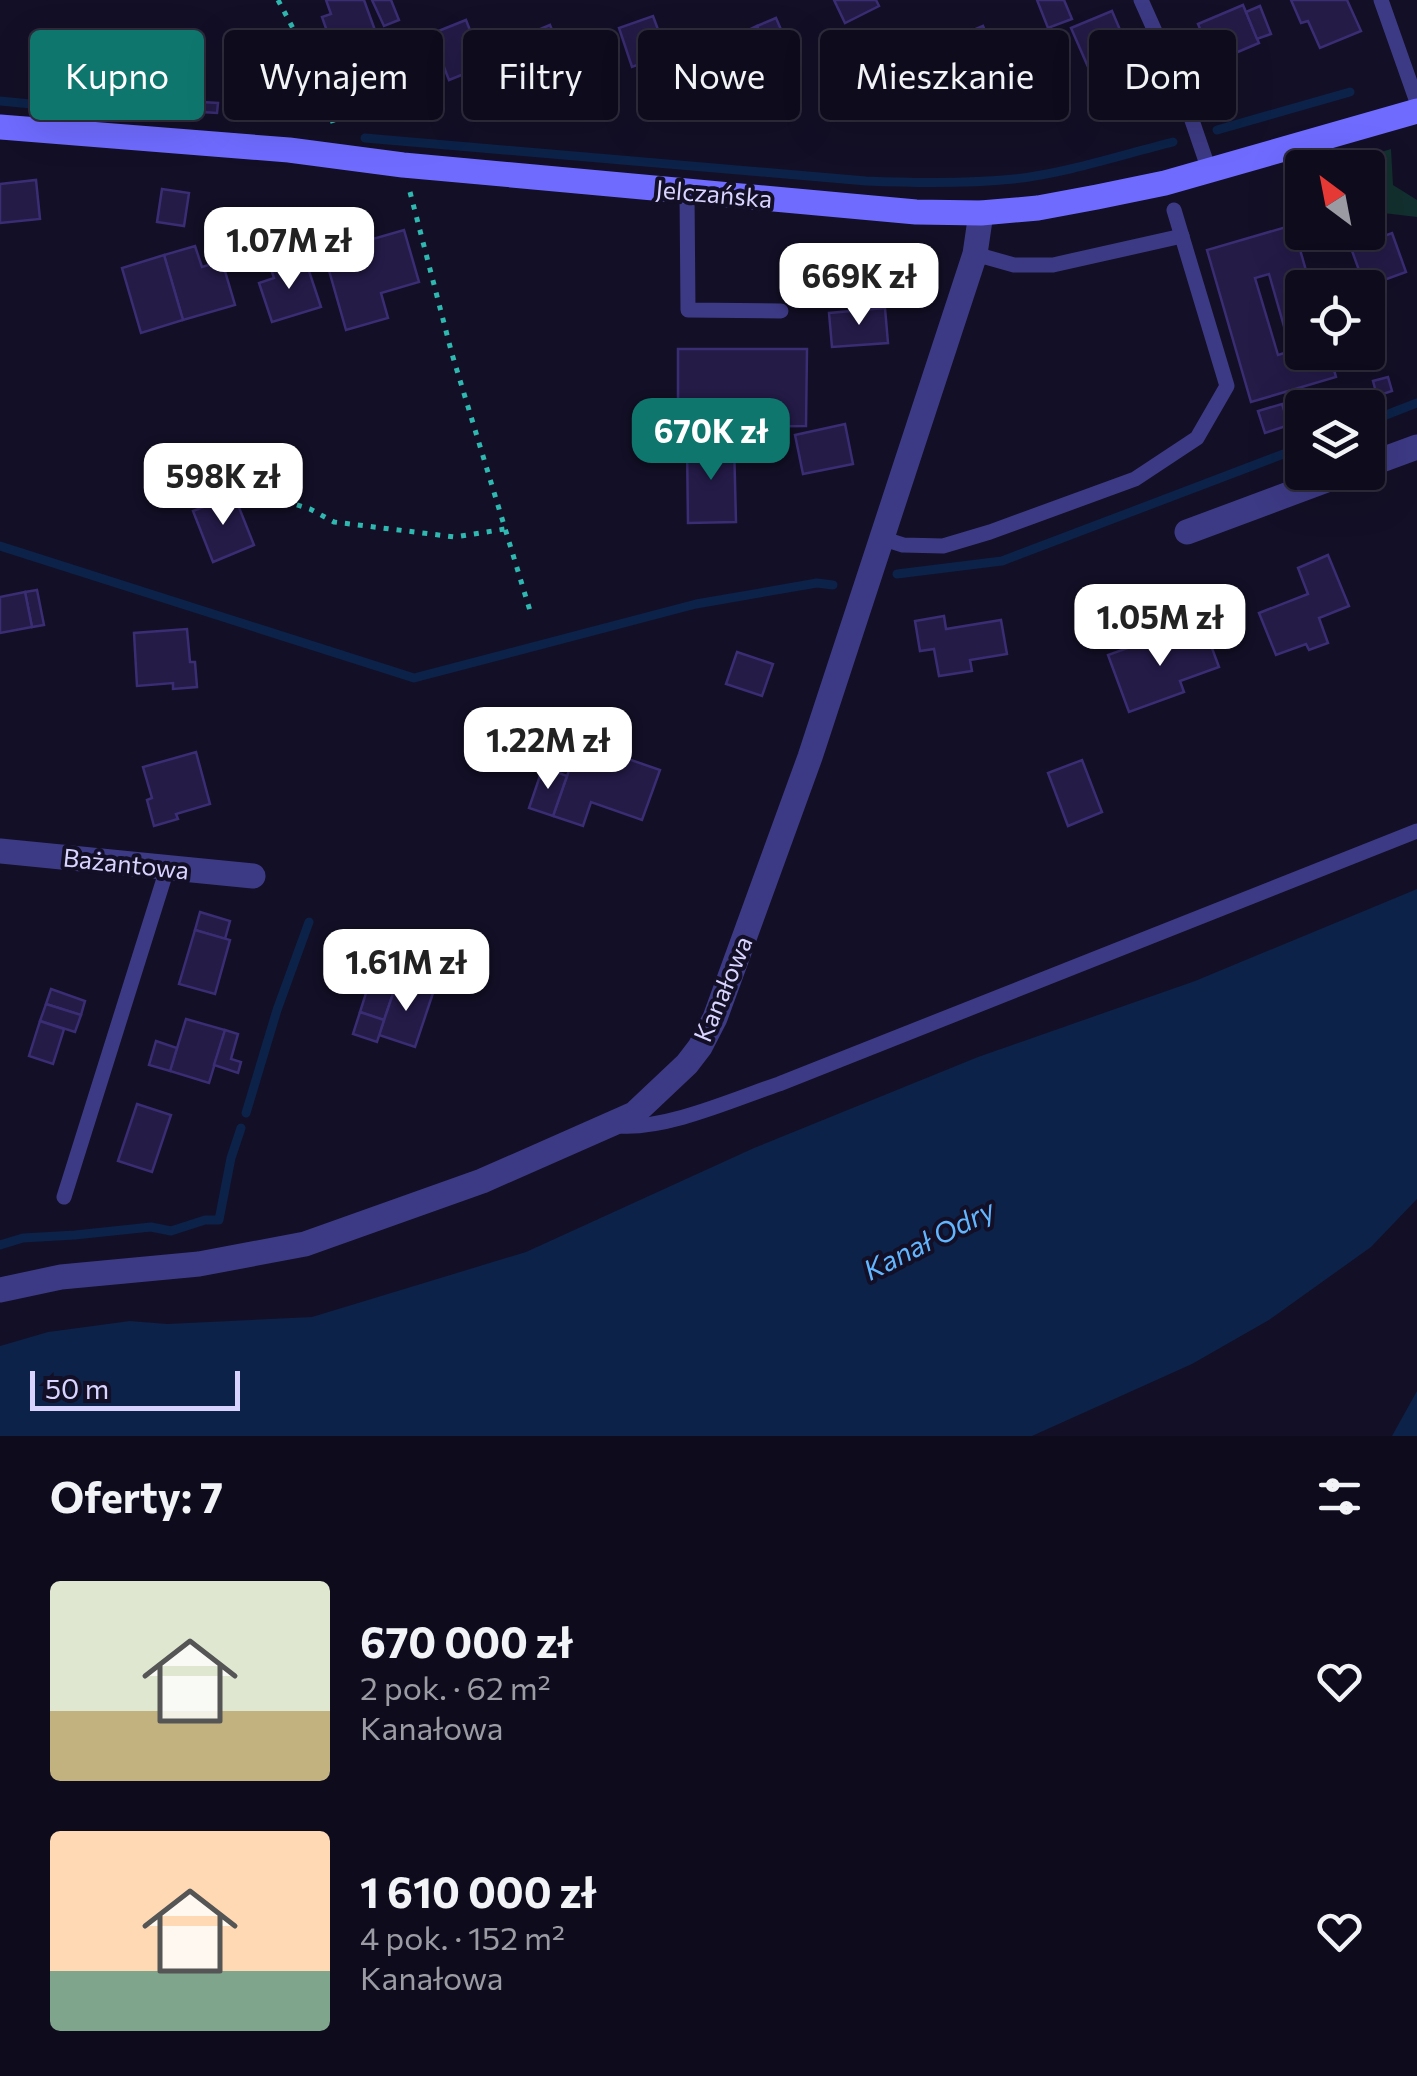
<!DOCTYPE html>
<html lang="pl">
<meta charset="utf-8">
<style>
body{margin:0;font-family:Commissioner,sans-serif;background:#171425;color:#f1f3f6;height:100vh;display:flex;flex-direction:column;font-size:38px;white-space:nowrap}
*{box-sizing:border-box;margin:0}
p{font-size:32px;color:#9b9ba3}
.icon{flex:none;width:55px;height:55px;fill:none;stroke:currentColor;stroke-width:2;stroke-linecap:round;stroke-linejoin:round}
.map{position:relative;height:1436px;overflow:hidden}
.details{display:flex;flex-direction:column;background:#0e0b1c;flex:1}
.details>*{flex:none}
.guide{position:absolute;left:30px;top:30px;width:1358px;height:90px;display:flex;gap:20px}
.needle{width:65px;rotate:328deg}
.buttons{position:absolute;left:1285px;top:150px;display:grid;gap:20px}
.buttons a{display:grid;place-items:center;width:100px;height:100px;border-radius:10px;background:#0e0b1c;box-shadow:0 10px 40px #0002,0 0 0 2px #2e2b3b;font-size:50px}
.scale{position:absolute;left:30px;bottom:25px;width:210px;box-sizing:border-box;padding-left:10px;border:5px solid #d9d4ff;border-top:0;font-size:28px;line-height:35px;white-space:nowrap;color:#d9d4ff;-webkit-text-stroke:8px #130f26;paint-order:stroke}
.price{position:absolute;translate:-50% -85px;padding:0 22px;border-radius:20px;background:#fff;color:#222;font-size:32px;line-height:65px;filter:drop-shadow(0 2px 5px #0008)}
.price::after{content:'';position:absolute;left:50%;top:60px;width:30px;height:22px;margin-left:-15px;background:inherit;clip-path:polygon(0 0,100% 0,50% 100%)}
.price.current{background:#0f766e;color:#fff}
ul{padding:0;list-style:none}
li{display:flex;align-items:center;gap:30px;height:250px;padding:0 50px}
li span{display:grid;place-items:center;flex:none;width:280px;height:200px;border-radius:10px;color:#555}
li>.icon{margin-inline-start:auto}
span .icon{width:120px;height:120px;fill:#fffc;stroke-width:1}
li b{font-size:42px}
h2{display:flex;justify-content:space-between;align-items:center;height:120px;padding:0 50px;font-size:42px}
.tag{padding:0 35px;border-radius:10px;background:#0e0b1c;box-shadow:0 10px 40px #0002,0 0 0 2px #2e2b3b;font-size:35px;line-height:90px}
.tag.current{background:#0f766e;color:#fff}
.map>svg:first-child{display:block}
</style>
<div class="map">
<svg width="1417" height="1436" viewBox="0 0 1417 1436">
<rect width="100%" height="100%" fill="#130f26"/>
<path fill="#12302f" d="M1391,149L1393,185L1417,200V217L1383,213L1368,219V168L1331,167Z"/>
<g fill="#0c2248">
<path d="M1417,889V1199L1371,1247L1269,1320L1192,1364L1032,1436H0V1346L48,1332L130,1321L167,1324L312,1317L526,1252L754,1148L978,1057L1195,981Z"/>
<path d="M1417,1391V1436H1392Z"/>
</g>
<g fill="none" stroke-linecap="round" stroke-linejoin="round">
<g stroke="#0c2248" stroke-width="9">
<path d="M0,101L123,113"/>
<path d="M1217,130L1350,92"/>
<path d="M365,138L866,181C915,183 965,184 1014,179C1067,173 1121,155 1173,142"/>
<path d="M1368,422L1417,403"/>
<path d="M0,546L414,678L696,604L817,583L833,585"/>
<path d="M897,574L1002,561L1302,447"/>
<path d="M246,1113L277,1010L309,922"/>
<path d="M0,1245L23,1238L75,1235L151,1227L171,1231L205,1220H219L231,1158L241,1128"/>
</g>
</g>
<g fill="#241b47" stroke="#3b2d73" stroke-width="2.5" fill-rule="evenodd">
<path d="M326,0H364L376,33L343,45L337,31L328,34L322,17L331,14Z"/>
<path d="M372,0H391L399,20L384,26Z"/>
<path d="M834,0H876L879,6L845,23Z"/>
<path d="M1037,0H1064L1072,19L1048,28Z"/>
<path d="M1291,0H1347L1361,31L1320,48L1308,21L1301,23Z"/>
<path d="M1243,5L1259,43L1214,62L1198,24Z"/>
<path d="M1260,6L1271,34L1257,39L1246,12Z"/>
<path d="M1112,11L1132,58L1092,76L1071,28Z"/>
<path d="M653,16L667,54L632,67L619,28Z"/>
<path d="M776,18L795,62L776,71L757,26Z"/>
<path d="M466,20L484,66L449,80L431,34Z"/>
<path d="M550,25L568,69L532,84L514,40Z"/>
<path d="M757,26L776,71L752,80L733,37Z"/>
<path d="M983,26L988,38L969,45L964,34Z"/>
<path d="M997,34L1017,83L975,99L956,51Z"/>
<path d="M891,45L906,81L873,95L857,59Z"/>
<path d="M1011,47L1018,66L1011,69L1004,50Z"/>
<path d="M401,50L421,99L392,110L372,61Z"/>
<path d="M202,102L218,103L217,113L202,112Z"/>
<path d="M36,180L40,219L0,223V184Z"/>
<path d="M162,189L189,193L184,226L157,222Z"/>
<path d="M1293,225L1311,288H1302V352H1329L1336,377L1251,402L1207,250ZM1269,274L1291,351L1278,355L1255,278Z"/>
<path d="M404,230L419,282L381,293L388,318L346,330L324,253L346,246L344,240L364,234L366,241Z"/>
<path d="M1392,233L1406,272L1365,287L1351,248Z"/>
<path d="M195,246L202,267L222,261L235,305L183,320L164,255Z"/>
<path d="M164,255L183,320L141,333L122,268Z"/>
<path d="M292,259L296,271L308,268L321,307L272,322L259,283L274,278L270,266Z"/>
<path d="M885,308L888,343L832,347L829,313Z"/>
<path d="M678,349H807L806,426L723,427V403H678Z"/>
<path d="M1388,377L1392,391L1377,396L1373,381Z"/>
<path d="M1282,404L1289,425L1265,433L1258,411Z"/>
<path d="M845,424L853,464L803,474L795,435Z"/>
<path d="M734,442L736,522L688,523L687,443Z"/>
<path d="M234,495L254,545L213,562L193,511Z"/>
<path d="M1328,555L1349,606L1319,618L1328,643L1309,650L1306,644L1276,655L1259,613L1308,594L1298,568Z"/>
<path d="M37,590L44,625L32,627L25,592Z"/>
<path d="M25,592L32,627L0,633V597Z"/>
<path d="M944,616L946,629L1001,620L1007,654L970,660L972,671L939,676L934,649L920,651L915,621Z"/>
<path d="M187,629L190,662H195L197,687L173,689V683L137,686L134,633Z"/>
<path d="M1206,632L1219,667L1180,681L1184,692L1129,712L1108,655L1161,636L1165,647Z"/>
<path d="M737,652L773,664L762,696L726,684Z"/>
<path d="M579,742L660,770L642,820L591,802L583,826L553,816Z"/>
<path d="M196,752L210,804L176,814L178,819L154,826L147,800L152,798L143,767Z"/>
<path d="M1082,760L1102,812L1068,826L1048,773Z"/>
<path d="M543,767L567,776L553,816L529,808Z"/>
<path d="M200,912L230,921L225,939L195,930Z"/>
<path d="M195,930L230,940L215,994L179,984Z"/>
<path d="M372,974L397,982L384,1020L360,1012Z"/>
<path d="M397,982L433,993L415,1047L379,1035Z"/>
<path d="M51,989L85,1001L81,1015L46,1004Z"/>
<path d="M46,1004L81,1015L75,1032L40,1021Z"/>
<path d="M360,1012L384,1020L377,1042L353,1034Z"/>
<path d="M186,1019L225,1030L209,1083L170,1071Z"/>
<path d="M40,1021L64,1029L53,1064L29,1056Z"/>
<path d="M225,1030L238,1034L231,1059L241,1062L238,1073L214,1065Z"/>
<path d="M156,1041L177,1048L170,1071L149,1065Z"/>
<path d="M137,1104L171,1115L152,1172L118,1161Z"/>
</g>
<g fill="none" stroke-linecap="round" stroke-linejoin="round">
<g stroke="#2fb8b0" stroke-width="5" stroke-dasharray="5 8" stroke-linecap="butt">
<path d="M278,0C300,41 323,85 335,130"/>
<path d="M410,192L452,354L531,614"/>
<path d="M210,478L310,509L334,522L455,537L505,529"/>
</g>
<g stroke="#3d3a85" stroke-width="15">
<path d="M1141,0L1183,94L1209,170"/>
<path d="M1381,0L1417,102"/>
<path d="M687,192L688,310L781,311"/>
<path d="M975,254L1014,265H1053L1182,236"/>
<path d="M881,538L903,545L943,546L990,532L1135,479L1197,438L1227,386L1174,210"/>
<path d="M620,1126C668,1129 732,1100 779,1084L1417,831"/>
<path d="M64,1197L167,869"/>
</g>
<g stroke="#3d3a85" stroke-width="25">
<path d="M1368,465L1417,447"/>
<path d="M1187,532L1348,472"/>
<path d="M0,851L253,876"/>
<path d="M0,1290L61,1277L199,1264L305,1244L482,1181L634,1114L687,1064L700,1047L715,1018L810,757L975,254L981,213"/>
</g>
<path stroke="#6f6bff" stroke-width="25" d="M0,127L289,150L403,165L916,212L981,213L1038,208L1097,197L1165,183L1417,111"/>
</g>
<g text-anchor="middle" stroke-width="8" stroke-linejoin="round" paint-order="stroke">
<g font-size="25" fill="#d9d4ff" stroke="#130f26">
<text transform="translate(714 194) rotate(5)" y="9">Jelczańska</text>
<text transform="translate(126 864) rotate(6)" y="9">Bażantowa</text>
<text transform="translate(723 989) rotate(-67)" y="9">Kanałowa</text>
</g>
<g font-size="28" font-style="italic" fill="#62b6ff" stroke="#130f26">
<text transform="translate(929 1240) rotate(-27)" y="10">Kanał Odry</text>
</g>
</g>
</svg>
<div class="buttons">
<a><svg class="needle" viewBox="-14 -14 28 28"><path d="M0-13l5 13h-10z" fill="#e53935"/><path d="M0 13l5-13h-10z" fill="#9b9ba3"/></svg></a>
<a><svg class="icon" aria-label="locate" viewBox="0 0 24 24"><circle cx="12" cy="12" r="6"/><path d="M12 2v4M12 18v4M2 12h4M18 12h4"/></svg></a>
<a><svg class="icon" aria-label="layers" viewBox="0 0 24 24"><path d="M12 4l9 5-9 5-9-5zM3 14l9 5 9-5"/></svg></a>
</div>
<div class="scale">50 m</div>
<b class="price" style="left:289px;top:292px">1.07M zł</b>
<b class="price" style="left:859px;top:328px">669K zł</b>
<b class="price current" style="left:711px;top:483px">670K zł</b>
<b class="price" style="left:223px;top:528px">598K zł</b>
<b class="price" style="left:1160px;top:669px">1.05M zł</b>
<b class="price" style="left:548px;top:792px">1.22M zł</b>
<b class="price" style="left:406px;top:1014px">1.61M zł</b>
<div class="guide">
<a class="tag current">Kupno</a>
<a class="tag">Wynajem</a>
<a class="tag">Filtry</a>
<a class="tag">Nowe</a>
<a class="tag">Mieszkanie</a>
<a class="tag">Dom</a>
</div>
</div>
<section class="details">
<h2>Oferty: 7<svg class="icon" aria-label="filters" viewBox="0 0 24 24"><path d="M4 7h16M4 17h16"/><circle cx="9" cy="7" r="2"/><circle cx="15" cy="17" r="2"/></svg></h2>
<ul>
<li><span style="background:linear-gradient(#dfe7d0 65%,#c2b280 0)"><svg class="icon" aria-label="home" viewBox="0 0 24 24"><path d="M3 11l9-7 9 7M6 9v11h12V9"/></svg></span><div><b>670 000 zł</b><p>2 pok. · 62 m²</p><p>Kanałowa</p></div><svg class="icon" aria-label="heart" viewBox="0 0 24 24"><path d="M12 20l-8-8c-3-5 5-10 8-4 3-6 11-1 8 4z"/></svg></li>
<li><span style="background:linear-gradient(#ffd9b3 70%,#7fa58c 0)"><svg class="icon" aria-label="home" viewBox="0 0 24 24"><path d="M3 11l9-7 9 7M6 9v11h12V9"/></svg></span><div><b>1 610 000 zł</b><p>4 pok. · 152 m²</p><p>Kanałowa</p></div><svg class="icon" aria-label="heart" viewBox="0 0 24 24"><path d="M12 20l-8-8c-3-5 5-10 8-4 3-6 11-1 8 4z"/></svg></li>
</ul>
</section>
